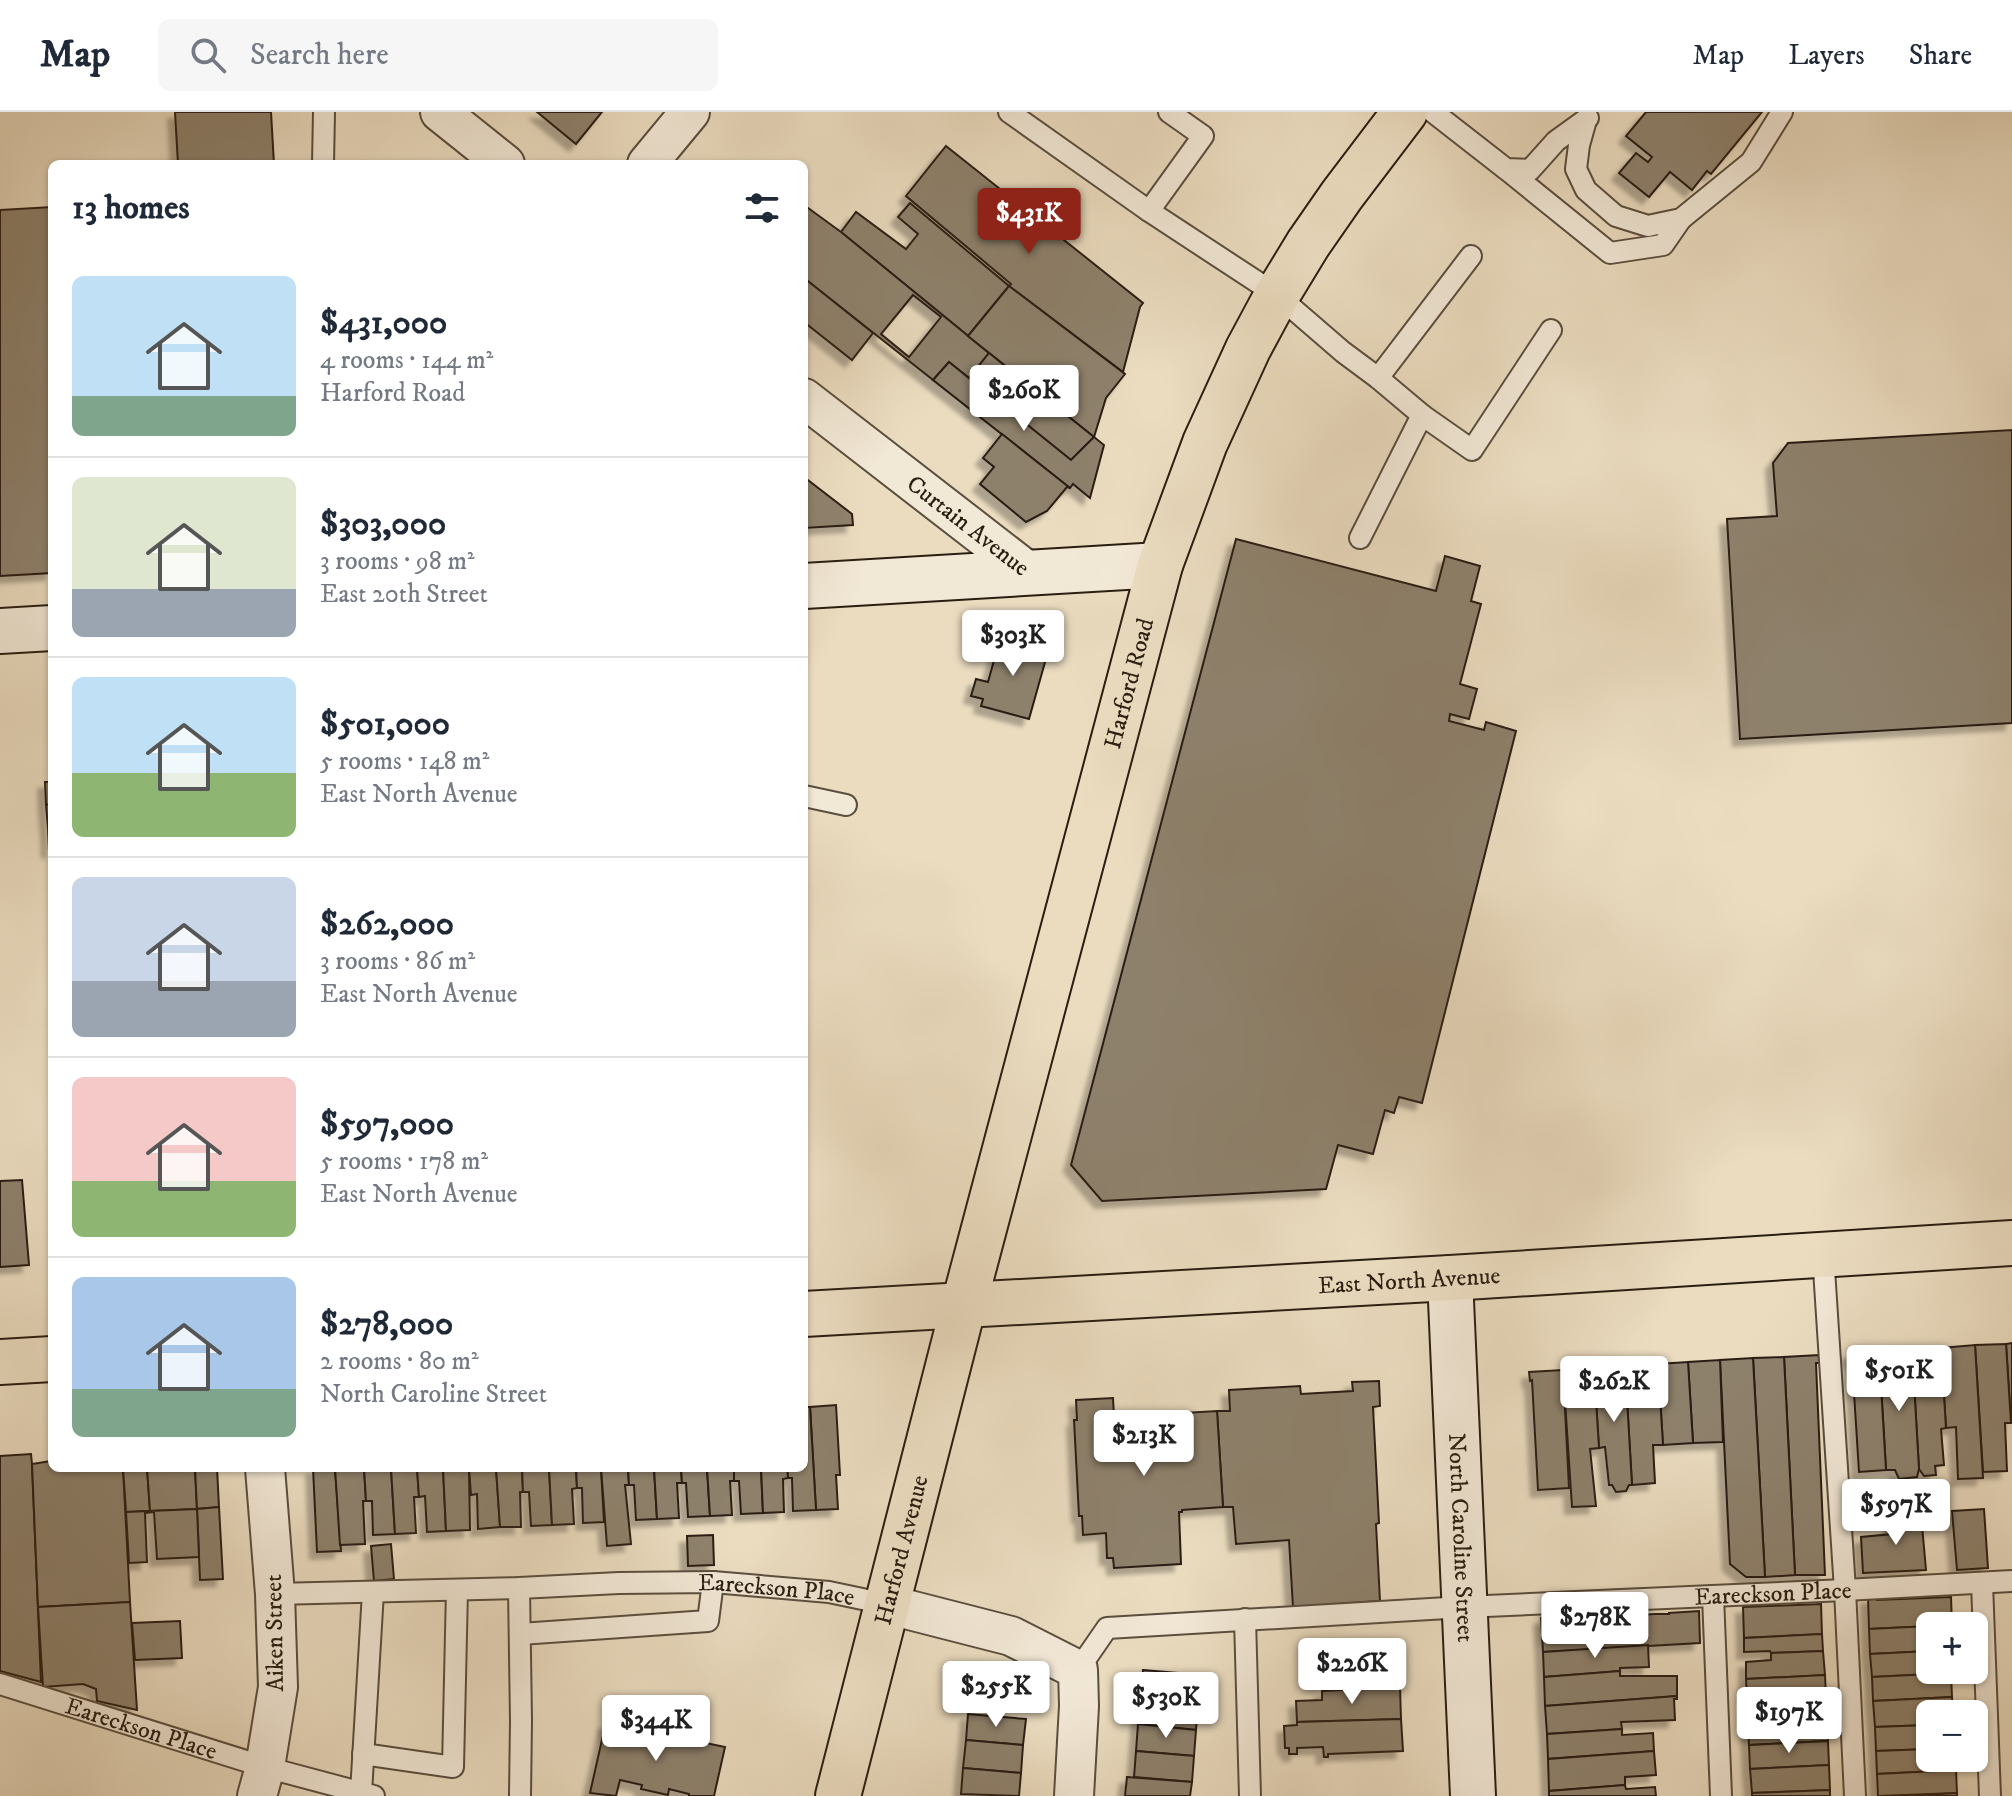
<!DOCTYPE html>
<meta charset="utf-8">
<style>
body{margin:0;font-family:"IM FELL DW Pica",serif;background:#f6f6f7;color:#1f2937;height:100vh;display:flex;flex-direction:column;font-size:30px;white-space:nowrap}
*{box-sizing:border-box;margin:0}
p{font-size:26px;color:#747a83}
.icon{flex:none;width:44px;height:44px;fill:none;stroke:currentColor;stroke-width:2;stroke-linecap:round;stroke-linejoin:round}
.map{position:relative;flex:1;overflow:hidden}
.details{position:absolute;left:48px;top:48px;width:760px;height:1312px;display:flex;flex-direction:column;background:#fff;border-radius:12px;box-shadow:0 2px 6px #0004}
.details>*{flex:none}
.fabs{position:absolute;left:1916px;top:1500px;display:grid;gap:16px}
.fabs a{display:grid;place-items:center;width:72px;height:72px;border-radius:12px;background:#fff;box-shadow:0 2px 6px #0004;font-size:40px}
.price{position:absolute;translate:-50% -68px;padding:0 18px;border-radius:8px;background:#fff;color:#222;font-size:26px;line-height:52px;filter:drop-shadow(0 2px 4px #0008)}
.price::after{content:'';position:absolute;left:50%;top:48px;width:24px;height:18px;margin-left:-12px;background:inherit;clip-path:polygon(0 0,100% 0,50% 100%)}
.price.current{background:#8f2418;color:#fff}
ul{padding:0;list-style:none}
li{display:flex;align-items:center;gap:24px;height:200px;padding:0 24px}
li+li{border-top:2px solid #e0e1e3}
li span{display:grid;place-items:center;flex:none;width:224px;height:160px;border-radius:12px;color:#555}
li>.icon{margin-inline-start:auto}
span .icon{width:96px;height:96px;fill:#fffc;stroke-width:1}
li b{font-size:34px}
h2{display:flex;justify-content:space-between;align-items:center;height:96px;padding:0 24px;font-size:34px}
header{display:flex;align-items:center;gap:48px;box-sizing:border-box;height:112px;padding:0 40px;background:#fff;border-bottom:2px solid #e0e1e3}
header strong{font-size:38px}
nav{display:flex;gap:44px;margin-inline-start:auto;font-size:28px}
.search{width:560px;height:72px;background:#f6f6f7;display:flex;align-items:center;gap:20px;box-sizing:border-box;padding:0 28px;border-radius:12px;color:#747a83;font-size:30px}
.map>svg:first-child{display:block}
</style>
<header>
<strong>Map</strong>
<div class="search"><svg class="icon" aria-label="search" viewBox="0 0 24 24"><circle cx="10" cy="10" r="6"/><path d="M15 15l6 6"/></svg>Search here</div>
<nav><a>Map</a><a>Layers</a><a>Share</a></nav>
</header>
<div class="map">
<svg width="2012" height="1684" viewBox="0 0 2012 1684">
<defs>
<filter id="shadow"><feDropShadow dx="-7" dy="7" stdDeviation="2" flood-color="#0004"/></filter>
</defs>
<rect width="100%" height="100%" fill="#ebdcc0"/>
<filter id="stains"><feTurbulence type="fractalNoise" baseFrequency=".0025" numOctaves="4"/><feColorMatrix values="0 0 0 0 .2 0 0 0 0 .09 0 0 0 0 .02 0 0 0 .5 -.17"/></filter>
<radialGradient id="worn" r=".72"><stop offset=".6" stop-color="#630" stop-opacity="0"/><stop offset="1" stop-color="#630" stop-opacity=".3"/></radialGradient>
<g fill="#8e816c" stroke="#2a1e12" stroke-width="2" fill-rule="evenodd" filter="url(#shadow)">
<path d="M175,0H271L274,52H178Z"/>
<path d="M537,0H602L576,32Z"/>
<path d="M1646,0H1762L1711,62L1707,59L1692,78L1670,60L1649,85L1619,61L1636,41L1648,50L1652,45L1626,24Z"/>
<path d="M946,34L1143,191L1140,195L1123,260L1009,174L1011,172L906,84Z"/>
<path d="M910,91L1009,174L968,224L841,120L856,100L906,137L918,122L898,105Z"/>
<path d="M804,93L841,120L989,241L969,266L949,250L933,268L804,166ZM913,183L941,205L909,245L881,222Z"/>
<path d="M52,95V461L0,464V98Z"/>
<path d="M804,166L873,221L852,248L804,210Z"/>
<path d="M1009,174L1125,262L1106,286L1094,325L968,224Z"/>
<path d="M989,241L1094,325L1071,348L969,266Z"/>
<path d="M949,250L1071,348L1094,325L1104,333L1090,386L1073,372L1070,376L933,268Z"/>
<path d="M2012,318V611L1740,627L1727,407L1777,404L1773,351L1788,331Z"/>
<path d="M1002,322L1070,376L1067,375L1047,399L1026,410L980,372L994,355L983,346Z"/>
<path d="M804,365L852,402L853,413L804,416Z"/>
<path d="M1236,427L1436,479L1445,444L1480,454L1471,489L1481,492L1460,572L1477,577L1469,607L1450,602L1449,609L1484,618L1486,610L1516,619L1422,991L1399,985L1394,1001L1385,998L1373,1042L1338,1033L1326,1077L1102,1089L1071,1053Z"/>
<path d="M1001,523L1049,536L1029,607L981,594L983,587L971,584L976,567L988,570Z"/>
<path d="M45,670H52V692L46,693Z"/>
<path d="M52,692V716H48L46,693Z"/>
<path d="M48,716H52V738L49,739Z"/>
<path d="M22,1068L29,1153L0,1155V1069Z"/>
<path d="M2012,1231V1311H2011L2006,1232Z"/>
<path d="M2006,1232L2011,1311H2005L2007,1359L1983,1360L1975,1233Z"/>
<path d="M1975,1233L1983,1366L1958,1367L1956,1315L1946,1316L1941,1236Z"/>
<path d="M1941,1236L1946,1316L1941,1317L1944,1353L1935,1354L1936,1363L1924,1364L1919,1357L1912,1237Z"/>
<path d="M1912,1237L1919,1357L1917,1365L1899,1367L1895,1358H1886L1879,1239Z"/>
<path d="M1879,1239L1886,1358L1859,1360L1852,1249H1850L1849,1241Z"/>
<path d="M1819,1243V1251H1816L1825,1463H1795L1784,1245Z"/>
<path d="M1784,1245L1795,1463L1765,1465L1753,1246Z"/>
<path d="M1753,1246L1765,1465H1746L1730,1452L1720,1248Z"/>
<path d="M1720,1248L1723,1330L1693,1331L1688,1250Z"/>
<path d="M1688,1250L1693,1331L1663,1333L1658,1252Z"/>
<path d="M1658,1252L1663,1333H1653L1655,1371L1632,1373L1625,1253Z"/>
<path d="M1625,1253L1632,1373H1629L1626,1379L1616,1380L1612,1373H1609L1605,1335L1599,1336L1594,1256Z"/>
<path d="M1594,1256L1599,1336L1590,1337L1596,1394L1572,1395L1563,1258Z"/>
<path d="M1563,1258L1569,1376L1538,1378L1532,1268L1530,1269L1529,1260Z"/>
<path d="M1379,1269L1380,1294L1373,1295L1379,1411L1376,1412L1380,1489L1293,1495L1289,1428L1236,1432L1233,1395H1223L1217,1299H1230L1229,1278L1300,1274L1301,1282L1353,1279L1352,1270Z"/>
<path d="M1113,1286L1114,1305L1217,1299L1223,1395L1182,1398V1400H1179L1181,1452L1114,1456L1113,1446H1107L1106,1421L1083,1423L1082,1404H1079L1074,1308H1077L1076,1288Z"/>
<path d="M836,1293L840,1363H836L838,1397L816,1398L810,1295Z"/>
<path d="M804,1295H810L816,1398L793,1399L792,1366H788L787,1356H804Z"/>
<path d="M31,1342L32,1352L41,1570L0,1559V1344Z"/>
<path d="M51,1349L52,1356H123L130,1490L38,1495L32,1352Z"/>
<path d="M123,1356H147L150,1399L126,1400Z"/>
<path d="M147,1356H195L197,1397L150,1399Z"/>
<path d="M195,1356H217L219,1395L197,1397Z"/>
<path d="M313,1356H335L341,1439L317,1440Z"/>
<path d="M335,1356H364L366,1389H363L365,1432L340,1433Z"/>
<path d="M364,1356H391L395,1422L373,1423L372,1389H366Z"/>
<path d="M391,1356H417L419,1385H414L416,1421L395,1422Z"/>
<path d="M417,1356H443L446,1419L427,1420L425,1384L419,1385Z"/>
<path d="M443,1356H469L470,1418L446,1419Z"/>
<path d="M469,1356H496L500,1415L478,1417L477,1382L471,1383Z"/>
<path d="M496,1356H522L523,1380H520L521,1415H500Z"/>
<path d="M522,1356H549L552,1413L531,1414L529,1380H523Z"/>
<path d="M549,1356H576L577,1376L572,1377L574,1412L552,1413Z"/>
<path d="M576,1356H601L604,1410L583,1411L582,1376H577Z"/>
<path d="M601,1356H628L629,1373H625L631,1432L607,1434Z"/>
<path d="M628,1356H654L657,1407L636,1408L634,1373H629Z"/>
<path d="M654,1356H681L682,1371H677L679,1406L657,1407Z"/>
<path d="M681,1356H707L710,1404L688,1405L686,1371H682Z"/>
<path d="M707,1356H734V1369H730L732,1403L710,1404Z"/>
<path d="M734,1356H761L763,1401L741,1402L739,1369H734Z"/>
<path d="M761,1356H787L788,1366L783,1367L784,1400L763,1401Z"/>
<path d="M219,1395L223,1467L200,1468L197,1397Z"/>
<path d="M197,1397L199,1445L157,1447L154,1400L145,1401L147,1450L129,1451L126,1400Z"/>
<path d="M1984,1397L1988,1456L1957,1458L1952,1399Z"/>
<path d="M1921,1402L1926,1458L1863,1461L1861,1425L1892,1422L1891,1404Z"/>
<path d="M713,1423L714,1453L688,1454L687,1424Z"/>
<path d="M391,1432L394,1467L374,1469L371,1434Z"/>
<path d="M1868,1485H1877V1488L1951,1485L1952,1513L1869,1517Z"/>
<path d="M130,1490L137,1598L97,1589L96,1577L83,1572L43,1575L38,1495Z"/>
<path d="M1821,1492L1822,1522L1744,1526L1743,1495Z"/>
<path d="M1699,1499L1700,1531L1543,1540L1541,1506L1549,1505V1509L1655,1502H1669V1501Z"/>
<path d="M180,1509L182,1546L135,1548L132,1511Z"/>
<path d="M1930,1514V1539L1870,1542L1869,1517Z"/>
<path d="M1822,1522L1823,1539L1771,1541L1770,1539L1744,1540V1526Z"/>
<path d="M1648,1533L1649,1555L1620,1556V1559L1544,1565L1543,1540Z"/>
<path d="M1823,1539L1825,1563L1746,1567V1550L1771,1548V1541Z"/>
<path d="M1930,1539V1558H1951V1561L1872,1565L1870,1542Z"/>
<path d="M1143,1558L1201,1563L1198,1591L1141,1585Z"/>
<path d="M1620,1559V1564H1677V1584L1545,1594L1544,1565Z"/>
<path d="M1951,1561L1952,1585L1873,1589L1872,1565Z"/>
<path d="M1825,1563L1826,1586L1773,1588L1772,1583L1747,1585L1746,1567Z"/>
<path d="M1400,1575L1401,1607L1297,1610L1296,1589L1322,1588V1579Z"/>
<path d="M1677,1584V1587H1674L1675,1608L1621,1610L1622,1617L1547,1622L1545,1594Z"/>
<path d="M1141,1585L1198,1591L1196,1618L1138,1612Z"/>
<path d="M1952,1585L1953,1602H1930V1613L1875,1615L1873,1589Z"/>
<path d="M1826,1586L1827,1609L1748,1612L1747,1595L1773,1594V1588Z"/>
<path d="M968,1602L1026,1607L1023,1633L966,1628Z"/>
<path d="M1401,1607L1403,1639L1328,1642V1645H1324L1323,1635L1297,1636V1642H1289V1636H1285L1284,1614L1297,1613V1610Z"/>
<path d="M1827,1609L1828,1629L1749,1633L1748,1612Z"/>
<path d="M606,1610L725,1635L714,1684H689V1682L669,1677L668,1683L641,1677L642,1673L620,1668L616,1684L590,1681Z"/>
<path d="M1138,1612L1196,1618L1194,1644L1136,1639Z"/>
<path d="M1930,1613V1637L1876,1639L1875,1615Z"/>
<path d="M1622,1617V1623L1653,1621L1654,1639L1548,1647L1547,1622Z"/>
<path d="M966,1628L1023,1633L1021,1661L963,1656Z"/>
<path d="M1828,1629L1829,1653L1750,1657L1749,1633Z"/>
<path d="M1930,1637V1646H1956V1658L1877,1662L1876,1639Z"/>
<path d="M1136,1639L1194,1644L1192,1670L1134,1665Z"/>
<path d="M1654,1639L1656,1663L1625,1665V1673L1549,1679L1548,1647Z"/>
<path d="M1829,1653L1830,1678L1752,1681L1750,1657Z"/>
<path d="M963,1656L1021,1661L1019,1684L961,1682Z"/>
<path d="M1956,1658L1957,1681L1878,1684L1877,1662Z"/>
<path d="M1127,1665L1192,1670L1190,1684H1125Z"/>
<path d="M1625,1673L1626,1677L1655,1675L1656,1684H1549V1679Z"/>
<path d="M1830,1678V1684H1752V1681Z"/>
<path d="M1957,1681V1684H1905Z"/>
</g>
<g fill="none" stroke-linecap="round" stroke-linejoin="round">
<defs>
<g id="lane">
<path d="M1009,0L1149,99L1277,183L1343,240L1378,266L1422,303L1360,426"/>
<path d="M1433,0L1506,57L1530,58L1556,29L1588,6"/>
<path d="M1586,8L1579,33L1576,57L1586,78L1616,104L1648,114L1681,107L1751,50L1782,0"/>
<path d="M323,52L324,0"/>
<path d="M1506,57L1610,141L1663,133L1681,107"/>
<path d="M1149,99L1203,24L1169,0"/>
<path d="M1378,266L1471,144"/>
<path d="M1422,303L1472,338L1551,218"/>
<path d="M804,684L846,693"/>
<path d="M1823,1142L1845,1478L1855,1684"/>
<path d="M1982,1471L1990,1684"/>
<path d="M519,1476L521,1609L520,1684"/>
<path id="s1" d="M275,1482L519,1476L619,1471L713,1470L829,1480L886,1492"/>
<path d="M1713,1484L1721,1684"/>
<path d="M1245,1507L1250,1684"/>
<path d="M520,1522L708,1509L713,1470"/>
<path id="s2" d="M1078,1558L1107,1516L1464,1495L1845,1478L2012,1469"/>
<path id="s3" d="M0,1572L265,1655L374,1684"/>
<path d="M363,1642L453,1655L457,1478"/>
<path d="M361,1681L373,1480"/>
</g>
<g id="street">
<path d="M440,0L505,52"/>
<path d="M647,52L690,0"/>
<path id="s4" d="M804,286L1030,461"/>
<path d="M886,1492L1011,1524L1078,1558L1079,1594L1074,1684"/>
<path d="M257,1684L265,1655L278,1575L275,1482L265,1356"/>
</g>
<g id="secondary">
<path d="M804,474L1160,453"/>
<path d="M0,519L52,516"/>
<path id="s5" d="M1450,1166L1473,1684"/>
</g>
<g id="primary">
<path id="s6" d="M804,1202L1450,1166L2012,1131"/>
<path d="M0,1250L52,1247"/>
<path id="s7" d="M838,1684L964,1192L1160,453L1205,331L1248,237L1277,183L1308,132L1342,83L1405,0"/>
</g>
</defs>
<use href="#lane" stroke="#5a4e3e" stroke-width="24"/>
<use href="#street" stroke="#5a4e3e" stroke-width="42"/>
<use href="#secondary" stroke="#2a1e12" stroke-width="48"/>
<use href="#primary" stroke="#2a1e12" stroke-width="48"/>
<use href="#lane" stroke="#f2e8d6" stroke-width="20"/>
<use href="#street" stroke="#f2e8d6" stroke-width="38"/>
<use href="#secondary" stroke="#f2e8d6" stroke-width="44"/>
<use href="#primary" stroke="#ebdcc0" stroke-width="44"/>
</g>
<g text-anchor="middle" stroke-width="7" stroke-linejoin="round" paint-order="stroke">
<g font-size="24" fill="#2a1e12" stroke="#f2e8d6">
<text dy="8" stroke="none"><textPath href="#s4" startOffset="208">Curtain Avenue</textPath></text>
<text dy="8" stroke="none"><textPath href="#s7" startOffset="1150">Harford Road</textPath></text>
<text dy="8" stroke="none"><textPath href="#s6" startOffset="606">East North Avenue</textPath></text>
<text dy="8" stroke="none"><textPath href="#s5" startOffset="260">North Caroline Street</textPath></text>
<text dy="8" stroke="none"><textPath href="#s7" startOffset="254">Harford Avenue</textPath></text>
<text dy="8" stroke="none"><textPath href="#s1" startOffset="502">Eareckson Place</textPath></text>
<text dy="8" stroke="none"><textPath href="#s2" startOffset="718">Eareckson Place</textPath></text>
<text transform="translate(274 1521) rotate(-91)" y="8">Aiken Street</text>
<text dy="8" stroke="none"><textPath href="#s3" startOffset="148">Eareckson Place</textPath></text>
</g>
</g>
<rect width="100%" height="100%" filter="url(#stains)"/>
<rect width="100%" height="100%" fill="url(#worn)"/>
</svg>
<div class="fabs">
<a>+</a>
<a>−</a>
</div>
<b class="price current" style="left:1029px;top:144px">$431K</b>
<b class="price" style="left:1024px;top:321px">$260K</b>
<b class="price" style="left:1013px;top:566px">$303K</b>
<b class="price" style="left:1899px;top:1301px">$501K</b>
<b class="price" style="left:1614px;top:1312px">$262K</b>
<b class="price" style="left:1144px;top:1366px">$213K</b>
<b class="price" style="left:1896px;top:1435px">$597K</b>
<b class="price" style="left:1595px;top:1548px">$278K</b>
<b class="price" style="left:1352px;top:1594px">$226K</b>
<b class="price" style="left:996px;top:1617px">$255K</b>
<b class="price" style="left:1166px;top:1628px">$530K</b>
<b class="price" style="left:1789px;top:1643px">$197K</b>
<b class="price" style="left:656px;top:1651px">$344K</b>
<section class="details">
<h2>13 homes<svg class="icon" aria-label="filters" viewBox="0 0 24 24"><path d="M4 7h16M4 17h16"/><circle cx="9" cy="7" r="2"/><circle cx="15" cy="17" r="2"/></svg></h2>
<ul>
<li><span style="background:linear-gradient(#bfe0f5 75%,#7fa58c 0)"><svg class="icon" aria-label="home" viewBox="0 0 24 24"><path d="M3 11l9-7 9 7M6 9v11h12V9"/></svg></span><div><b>$431,000</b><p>4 rooms · 144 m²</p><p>Harford Road</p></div></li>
<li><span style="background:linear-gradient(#dfe7d0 70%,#9aa5b1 0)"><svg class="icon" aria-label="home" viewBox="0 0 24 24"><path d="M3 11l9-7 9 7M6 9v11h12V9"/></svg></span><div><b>$303,000</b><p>3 rooms · 98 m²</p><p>East 20th Street</p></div></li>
<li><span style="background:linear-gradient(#bfe0f5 60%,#8fb573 0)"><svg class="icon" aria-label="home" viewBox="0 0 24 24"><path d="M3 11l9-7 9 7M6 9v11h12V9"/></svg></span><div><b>$501,000</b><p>5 rooms · 148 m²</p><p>East North Avenue</p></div></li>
<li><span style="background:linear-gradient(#c9d6e8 65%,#9aa5b1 0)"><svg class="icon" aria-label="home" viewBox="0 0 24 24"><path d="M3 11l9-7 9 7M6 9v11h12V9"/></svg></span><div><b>$262,000</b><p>3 rooms · 86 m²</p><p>East North Avenue</p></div></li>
<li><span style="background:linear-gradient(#f6c9c9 65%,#8fb573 0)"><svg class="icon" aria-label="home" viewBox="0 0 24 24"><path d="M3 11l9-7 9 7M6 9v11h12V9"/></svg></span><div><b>$597,000</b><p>5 rooms · 178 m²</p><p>East North Avenue</p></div></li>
<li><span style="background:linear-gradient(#a9c7e8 70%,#7fa58c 0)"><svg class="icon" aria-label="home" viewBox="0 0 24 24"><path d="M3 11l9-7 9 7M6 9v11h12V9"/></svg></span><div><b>$278,000</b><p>2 rooms · 80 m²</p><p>North Caroline Street</p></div></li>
</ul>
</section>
</div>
